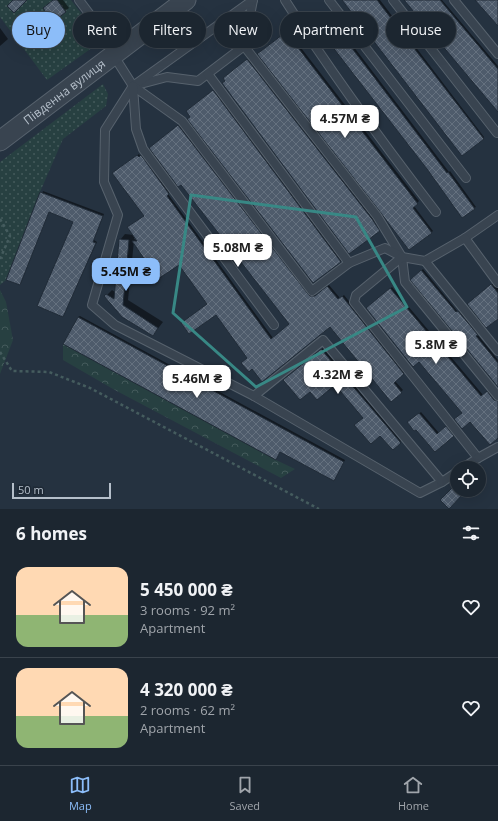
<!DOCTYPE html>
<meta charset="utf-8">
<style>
body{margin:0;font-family:"Open Sans",sans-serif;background:#29323c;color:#f1f3f6;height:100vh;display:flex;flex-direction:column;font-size:15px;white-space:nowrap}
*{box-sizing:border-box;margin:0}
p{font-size:13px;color:#a0a5ab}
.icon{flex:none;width:22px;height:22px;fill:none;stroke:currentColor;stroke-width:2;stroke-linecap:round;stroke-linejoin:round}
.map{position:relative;height:509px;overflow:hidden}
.drawer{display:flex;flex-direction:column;background:#1c2630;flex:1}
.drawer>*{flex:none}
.banner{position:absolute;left:12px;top:12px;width:474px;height:36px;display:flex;gap:8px}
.controls{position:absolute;left:450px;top:461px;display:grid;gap:8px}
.controls a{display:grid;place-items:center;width:36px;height:36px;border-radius:50%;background:#1c2630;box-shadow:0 4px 16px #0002,0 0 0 1px #3a434c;font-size:20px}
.scale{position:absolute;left:12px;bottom:10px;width:99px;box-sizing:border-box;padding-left:4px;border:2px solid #b5bfca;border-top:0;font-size:11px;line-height:14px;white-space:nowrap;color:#b5bfca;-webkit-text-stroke:3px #1e2935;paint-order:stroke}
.price{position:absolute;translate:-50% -34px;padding:0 9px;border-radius:8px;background:#fff;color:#222;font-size:13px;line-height:26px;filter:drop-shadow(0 1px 2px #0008)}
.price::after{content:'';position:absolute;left:50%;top:24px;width:12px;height:9px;margin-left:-6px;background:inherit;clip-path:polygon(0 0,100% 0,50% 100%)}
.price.active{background:#8cbdf9;color:#111}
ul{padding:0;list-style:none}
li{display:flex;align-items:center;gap:12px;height:100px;padding:0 16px}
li+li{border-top:1px solid #3a434c}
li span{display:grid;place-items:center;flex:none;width:112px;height:80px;border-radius:12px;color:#555}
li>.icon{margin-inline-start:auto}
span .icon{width:48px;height:48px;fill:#fffc;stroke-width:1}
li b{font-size:17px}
h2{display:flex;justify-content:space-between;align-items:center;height:48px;padding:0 16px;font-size:17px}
.tag{padding:0 14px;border-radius:18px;background:#1c2630;box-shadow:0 4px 16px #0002,0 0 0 1px #3a434c;font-size:14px;line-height:36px}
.tag.active{background:#8cbdf9;color:#111}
.tab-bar{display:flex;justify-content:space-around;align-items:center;height:56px;border-top:1px solid #3a434c;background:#1c2630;font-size:11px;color:#a0a5ab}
.tab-bar a{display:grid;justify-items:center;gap:2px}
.tab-bar .active{color:#8cbdf9}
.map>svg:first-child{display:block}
</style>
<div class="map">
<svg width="498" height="509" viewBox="0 0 498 509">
<defs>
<pattern id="grass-dots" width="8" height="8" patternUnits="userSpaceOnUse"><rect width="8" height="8" fill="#274041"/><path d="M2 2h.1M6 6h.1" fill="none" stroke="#445a5b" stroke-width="1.8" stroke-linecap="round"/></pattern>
<pattern id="forest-crowns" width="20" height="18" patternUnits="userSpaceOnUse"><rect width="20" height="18" fill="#274041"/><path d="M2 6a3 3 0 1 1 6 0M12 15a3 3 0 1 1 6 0" fill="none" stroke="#445a5b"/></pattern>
<pattern id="building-cross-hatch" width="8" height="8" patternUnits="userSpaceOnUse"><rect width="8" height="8" fill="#4e5b6b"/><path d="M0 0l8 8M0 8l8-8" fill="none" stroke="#65717f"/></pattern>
</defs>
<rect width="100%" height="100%" fill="#253240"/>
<g fill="url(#grass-dots)">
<path d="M0,0H71L98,35L96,45L47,80L0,17Z"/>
<path d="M103,84L108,94L106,106L63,139L40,192L6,280L0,285V162Z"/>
</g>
<g fill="url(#forest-crowns)">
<path d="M0,290L6,302L13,340L0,374Z"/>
<path d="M63,344L276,460L295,469L281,478L113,389L63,360Z"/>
</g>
<g fill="#0007">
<path d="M53,0H63L69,8L65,11L44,8Z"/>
<path d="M344,0H380L484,137L483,139Z"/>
<path d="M405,0H442L498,66V110Z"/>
<path d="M328,13L449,172L450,171L476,207L474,208L317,22Z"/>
<path d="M0,28L8,39L0,46Z"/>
<path d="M288,31L419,201L414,206L433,231L409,249L260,52Z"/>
<path d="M249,59L374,218L381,229L379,230L226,77Z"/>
<path d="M215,89L342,260L313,282L189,110Z"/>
<path d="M180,125L309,293L312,295L318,294L329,285L340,298L344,295L405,372L395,381L403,390L391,400L330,325L248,358L180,264L134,241L128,300L163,322L153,335L106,296L112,290L115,292L120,240L125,234L134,235V239L138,240L145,216L115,172L139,154L140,156L143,154L170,192L168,194L273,338L290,324L152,147Z"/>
<path d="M43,191L104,214L94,240L97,242L63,316L75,221L49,211L21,283L20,284L7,279Z"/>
<path d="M423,269L458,312L460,310L479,333L477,334L498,360V385L412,280Z"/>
<path d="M497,280L498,281V317L468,304Z"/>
<path d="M392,287L483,395L489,390L498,400V437L463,412L420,361L367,308Z"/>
<path d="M80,316L345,460L335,479L280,451L78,317Z"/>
<path d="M323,348L401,441L393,449L335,384L310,391L285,378Z"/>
<path d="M421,412L439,433L448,426L455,434L435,451L416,428L409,422Z"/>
<path d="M457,484V490H466L449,507L442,500Z"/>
</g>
<g fill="url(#building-cross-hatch)" stroke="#202b37">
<path d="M13,0H27L14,13L7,6Z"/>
<path d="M53,0H57L66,12L53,22L43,8Z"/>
<path d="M342,0H377L484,139L462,156Z"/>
<path d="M404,0H440L498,69V112Z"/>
<path d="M475,0H498V26Z"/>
<path d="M326,14L447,173L448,172L475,209L462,218L427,169L314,23Z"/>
<path d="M286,32L418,204L413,208L432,233L409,250L389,224L381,213L257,54Z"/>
<path d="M247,59L372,219L380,231L349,254L222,83L225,81L223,78Z"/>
<path d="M213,90L341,262L313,283L187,119L190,117L186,111Z"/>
<path d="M178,125L308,294L310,296H315L327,286L338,299L342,296L404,374L394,383L402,393L391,402L330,327L262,382L252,369L249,372L241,363L247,358L216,315L189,334L181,323L207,304L179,265L158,279L132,241H137L127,227L144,216L112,173L137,155L139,157L141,155L169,194L167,196L271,339L289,324L181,185L178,187L149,148Z"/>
<path d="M40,192L103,216L93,242L96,243L63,317L37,306L73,222L49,212L20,285L6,280Z"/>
<path d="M119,239L129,240L123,305L158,328L153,336L122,317L104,296L106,294L114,299Z"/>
<path d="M421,270L456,312L458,311L478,335L476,336L498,363V387L410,280Z"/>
<path d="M491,284L498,293V319L486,328L467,304Z"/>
<path d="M390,288L481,396L487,391L494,400L498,401V438L490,445L470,422L462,429L454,419L462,413L419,362L413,367L366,308Z"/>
<path d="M78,317L344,462L334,481L280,452L276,460L63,344Z"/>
<path d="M321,349L401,443L393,450L380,436L371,444L354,425L363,418L335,385L317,400L310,392L300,400L283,380Z"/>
<path d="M419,413L437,434L446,426L454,436L435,452L416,430L414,431L407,422Z"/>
<path d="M454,486L463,494L449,509L440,500Z"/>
</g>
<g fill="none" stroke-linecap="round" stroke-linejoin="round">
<defs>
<g id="service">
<path d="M79,0L97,24L114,56L133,86L167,77L198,81L244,46L253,0"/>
<path d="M253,0L133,86L105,130L104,182L118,215L92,305L115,325L254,396L420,493L442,482"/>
<path d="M285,0C331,73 383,143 436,212"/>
<path d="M329,0L466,178"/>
<path d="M393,0L497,133"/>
<path d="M454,0L498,54"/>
<path d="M244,46L377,216L402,257L405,282L498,396"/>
<path d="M208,74L349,263"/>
<path d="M133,86L182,121L312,291L349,263L385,248L402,257L425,261L465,238L498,215"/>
<path d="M133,86L136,129L143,149L274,325"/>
<path d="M465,238L498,283"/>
<path d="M402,257L356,295L354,302L478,458L463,468"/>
<path d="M425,261L498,351"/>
<path d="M254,396L323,340L442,482L457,472"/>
<path d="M478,458L498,447"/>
</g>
<g id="tertiary">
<path id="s1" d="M0,141L186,0"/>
</g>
</defs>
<use href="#service" stroke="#57626d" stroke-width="10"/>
<use href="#tertiary" stroke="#57626d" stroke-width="21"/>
<g stroke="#455c5e" stroke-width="2.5" stroke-dasharray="3 3" stroke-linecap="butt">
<path d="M0,219L10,236L0,259"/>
<path d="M0,352L12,371L49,372L90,388L319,509"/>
</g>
<use href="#service" stroke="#394450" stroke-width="8"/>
<use href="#tertiary" stroke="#394450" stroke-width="19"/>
</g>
<path fill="none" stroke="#388885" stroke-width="3" stroke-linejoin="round" d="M191,195L356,217L407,307L256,387L173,313Z"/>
<g text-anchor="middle" stroke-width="3.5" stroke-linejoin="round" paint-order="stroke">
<g font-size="12" fill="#b5bfca" stroke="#1e2935">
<text dy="4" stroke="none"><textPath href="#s1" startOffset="81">Південна вулиця</textPath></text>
</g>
</g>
</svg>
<div class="controls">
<a><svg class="icon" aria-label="locate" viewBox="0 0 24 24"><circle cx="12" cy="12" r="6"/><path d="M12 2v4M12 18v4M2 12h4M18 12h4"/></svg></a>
</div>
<div class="scale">50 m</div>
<b class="price" style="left:345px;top:139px">4.57M ₴</b>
<b class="price" style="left:238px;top:268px">5.08M ₴</b>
<b class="price active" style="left:126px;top:292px">5.45M ₴</b>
<b class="price" style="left:436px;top:365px">5.8M ₴</b>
<b class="price" style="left:338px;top:395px">4.32M ₴</b>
<b class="price" style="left:197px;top:399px">5.46M ₴</b>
<div class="banner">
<a class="tag active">Buy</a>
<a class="tag">Rent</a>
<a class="tag">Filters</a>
<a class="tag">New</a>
<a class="tag">Apartment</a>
<a class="tag">House</a>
</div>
</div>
<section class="drawer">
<h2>6 homes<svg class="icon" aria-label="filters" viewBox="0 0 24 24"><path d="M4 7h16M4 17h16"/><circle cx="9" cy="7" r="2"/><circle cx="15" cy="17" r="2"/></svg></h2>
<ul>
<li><span style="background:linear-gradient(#ffd9b3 60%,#8fb573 0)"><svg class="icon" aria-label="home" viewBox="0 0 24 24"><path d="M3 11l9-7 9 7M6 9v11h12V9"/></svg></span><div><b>5 450 000 ₴</b><p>3 rooms · 92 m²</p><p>Apartment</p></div><svg class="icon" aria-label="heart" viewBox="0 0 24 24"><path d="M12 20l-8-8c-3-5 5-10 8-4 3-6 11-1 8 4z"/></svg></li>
<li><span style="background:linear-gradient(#ffd9b3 60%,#8fb573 0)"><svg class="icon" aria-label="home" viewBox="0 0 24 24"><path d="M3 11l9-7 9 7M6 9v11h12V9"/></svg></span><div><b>4 320 000 ₴</b><p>2 rooms · 62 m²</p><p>Apartment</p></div><svg class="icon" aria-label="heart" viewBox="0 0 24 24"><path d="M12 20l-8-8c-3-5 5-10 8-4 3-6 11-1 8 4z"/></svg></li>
</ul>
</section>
<nav class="tab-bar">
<a class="active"><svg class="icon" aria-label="map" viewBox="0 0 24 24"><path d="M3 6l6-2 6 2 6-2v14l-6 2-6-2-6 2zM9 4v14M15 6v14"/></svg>Map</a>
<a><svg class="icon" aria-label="saved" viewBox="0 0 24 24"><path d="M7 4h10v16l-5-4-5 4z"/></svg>Saved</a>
<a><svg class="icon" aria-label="home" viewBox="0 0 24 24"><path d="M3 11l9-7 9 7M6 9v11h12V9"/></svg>Home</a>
</nav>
